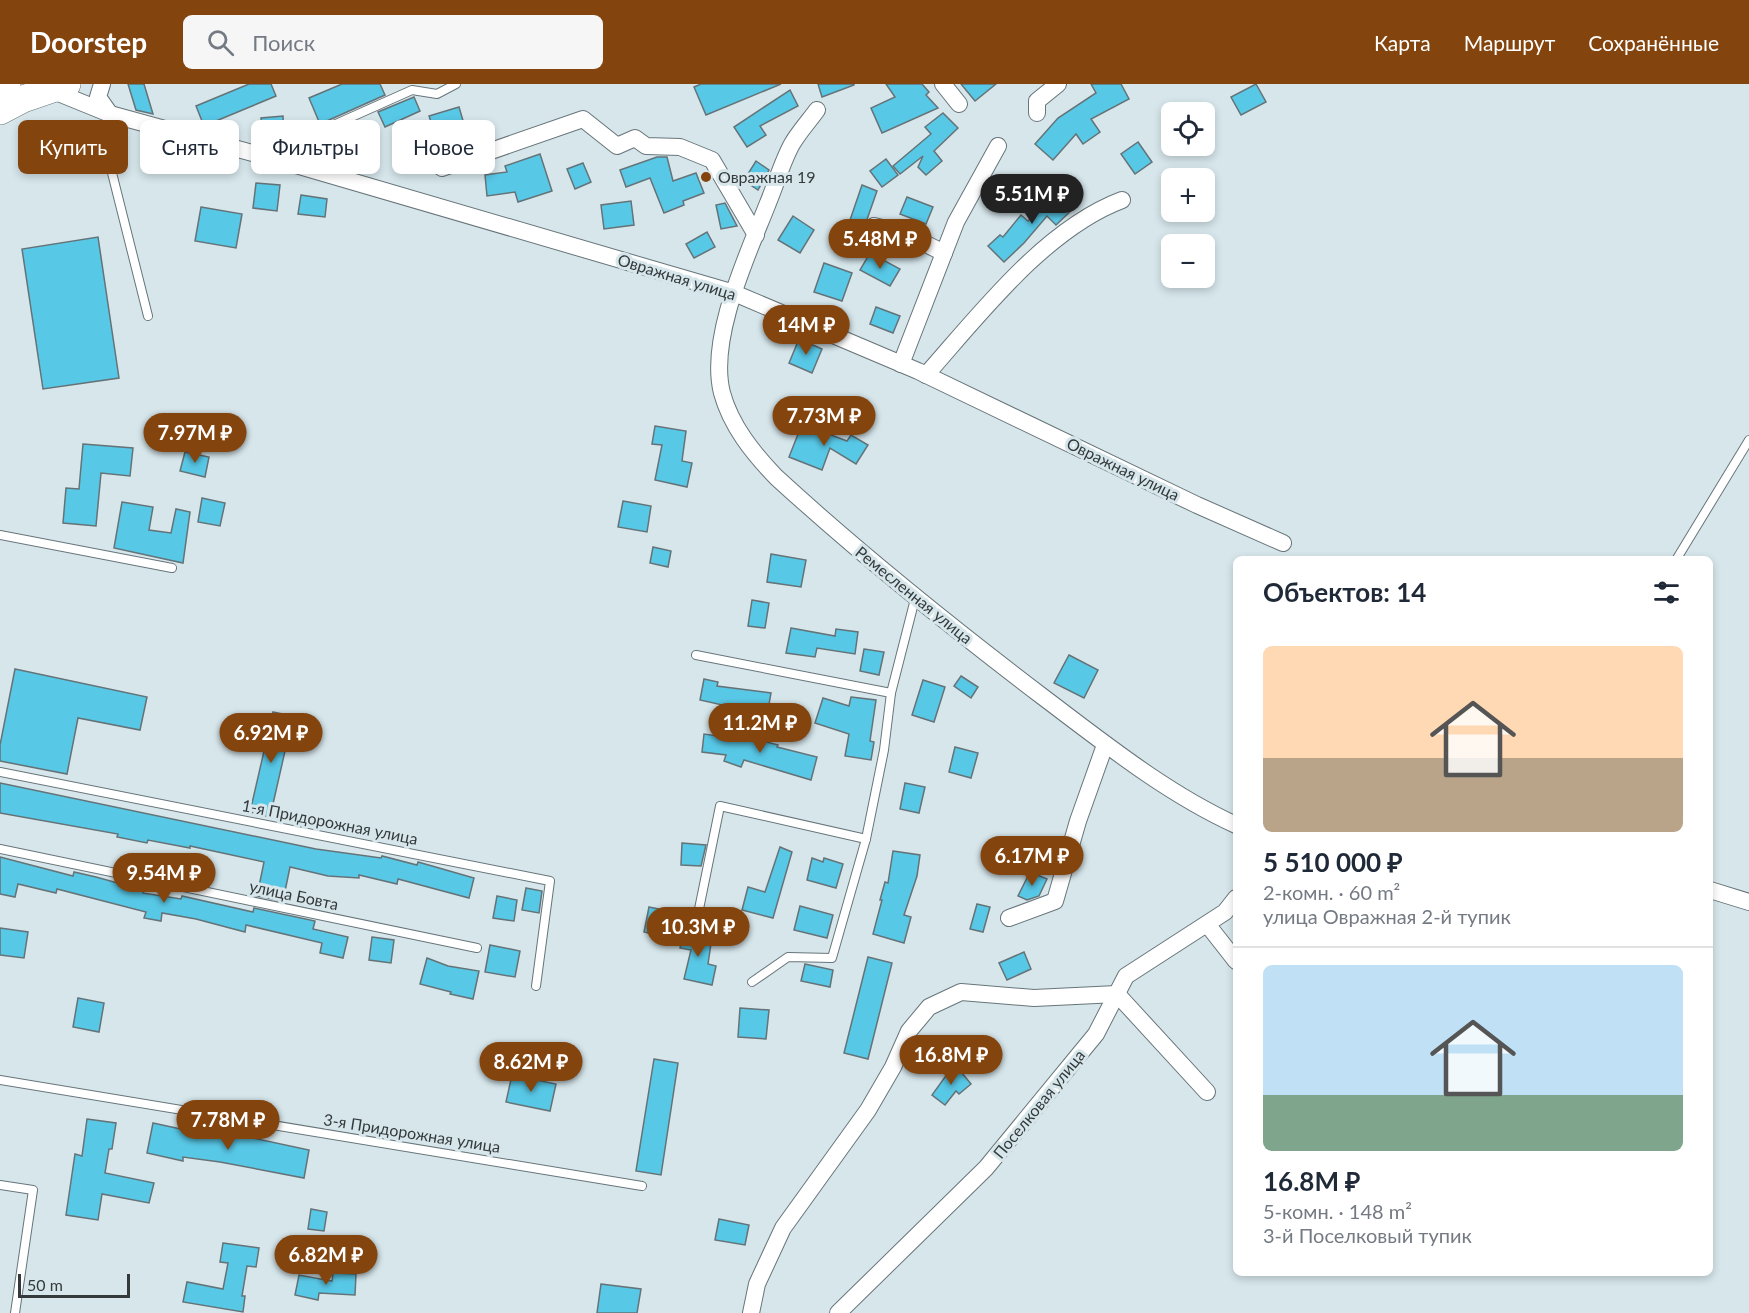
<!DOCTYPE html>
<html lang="ru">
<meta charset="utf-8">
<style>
body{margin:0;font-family:Lato,sans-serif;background:#f6f6f7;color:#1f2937;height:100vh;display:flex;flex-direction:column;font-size:22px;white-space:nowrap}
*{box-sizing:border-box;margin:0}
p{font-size:20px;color:#747a83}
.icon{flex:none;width:33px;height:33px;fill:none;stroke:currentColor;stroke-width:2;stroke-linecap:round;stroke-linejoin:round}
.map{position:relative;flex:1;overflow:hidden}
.drawer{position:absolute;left:1233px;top:472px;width:480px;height:720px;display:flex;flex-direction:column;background:#fff;border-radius:9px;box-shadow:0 3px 9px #0003}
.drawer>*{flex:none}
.banner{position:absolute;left:18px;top:36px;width:570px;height:54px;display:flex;gap:12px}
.buttons{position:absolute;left:1161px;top:18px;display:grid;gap:12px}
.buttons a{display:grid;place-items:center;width:54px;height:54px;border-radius:9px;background:#fff;box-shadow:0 3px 9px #0003;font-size:30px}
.scale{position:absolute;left:18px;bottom:15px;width:112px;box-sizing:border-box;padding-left:6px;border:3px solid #343a3c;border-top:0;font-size:16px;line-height:21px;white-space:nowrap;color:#343a3c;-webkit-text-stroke:4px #d6e6eb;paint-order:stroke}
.price{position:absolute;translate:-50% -51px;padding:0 14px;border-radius:21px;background:#84440d;color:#fff;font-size:20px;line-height:39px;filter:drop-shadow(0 2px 3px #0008)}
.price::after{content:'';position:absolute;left:50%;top:36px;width:18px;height:14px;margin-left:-9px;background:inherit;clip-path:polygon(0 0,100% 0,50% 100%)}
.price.active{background:#222;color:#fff}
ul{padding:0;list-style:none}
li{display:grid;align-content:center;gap:12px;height:318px;padding:0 30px}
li+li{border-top:2px solid #e0e1e3}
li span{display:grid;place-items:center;height:186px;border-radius:9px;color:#555}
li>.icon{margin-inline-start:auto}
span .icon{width:108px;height:108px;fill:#fffc;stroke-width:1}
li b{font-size:26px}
h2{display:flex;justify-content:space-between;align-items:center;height:72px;padding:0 30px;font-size:26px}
.tag{padding:0 21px;border-radius:9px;background:#fff;box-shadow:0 3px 9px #0003;font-size:21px;line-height:54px}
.tag.active{background:#84440d;color:#fff}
header{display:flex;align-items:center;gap:36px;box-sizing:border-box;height:84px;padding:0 30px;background:#84440d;color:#fff}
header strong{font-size:28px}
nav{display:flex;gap:33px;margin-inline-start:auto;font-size:21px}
.search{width:420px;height:54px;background:#f6f6f7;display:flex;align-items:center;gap:15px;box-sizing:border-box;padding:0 21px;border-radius:9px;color:#747a83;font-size:22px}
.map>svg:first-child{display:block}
</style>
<header>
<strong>Doorstep</strong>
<div class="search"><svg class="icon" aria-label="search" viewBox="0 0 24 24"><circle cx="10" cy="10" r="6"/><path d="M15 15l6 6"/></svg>Поиск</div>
<nav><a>Карта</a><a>Маршрут</a><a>Сохранённые</a></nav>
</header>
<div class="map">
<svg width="1749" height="1229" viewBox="0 0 1749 1229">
<rect width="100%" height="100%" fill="#d6e6eb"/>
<g fill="#58c8e7" stroke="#647377" stroke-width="1.5">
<path d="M128,0H144L153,30L136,26Z"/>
<path d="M249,0H271L276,12L204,42L196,22Z"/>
<path d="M342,0H380L385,11L320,40L309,14Z"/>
<path d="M701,0H781L706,31L694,3Z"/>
<path d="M818,0H854V1L822,13Z"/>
<path d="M886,0H922L929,8L926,11L938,24L882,49L871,24L895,13Z"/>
<path d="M961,0H996L975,17Z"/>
<path d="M1091,0H1121L1129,15L1091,35L1100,48L1083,60L1076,50L1053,76L1035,60L1058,34L1096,9Z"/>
<path d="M1256,0L1266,18L1241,31L1231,13Z"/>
<path d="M790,6L798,22L760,42L766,51L747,63L734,43Z"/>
<path d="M414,13L420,27L385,43L378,28Z"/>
<path d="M459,23L464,40L435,49L429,32Z"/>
<path d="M943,29L958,44L934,67L942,77L926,91L918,83L923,72L900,90L893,82L931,50L925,43Z"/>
<path d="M283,32L284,61H263L261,34Z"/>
<path d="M1138,58L1152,78L1135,90L1121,70Z"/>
<path d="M540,70L552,107L518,118L515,108L487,112L485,91L507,88L505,82Z"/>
<path d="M657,73H667L673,97L696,89L704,109L683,117L684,121L664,129L650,94L626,103L620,86Z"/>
<path d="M886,75L898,91L882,103L870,87Z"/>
<path d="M756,77L769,86L758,106L746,98V93Z"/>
<path d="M583,79L591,98L575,105L567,85Z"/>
<path d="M256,99L280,101L277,127L253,124Z"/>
<path d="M862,101L877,107L864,144L849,139Z"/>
<path d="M1062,105L1077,121L1056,141L1047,132L1024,159L1004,178L988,162L1000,151L1003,153L1021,131L1028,137Z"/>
<path d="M301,111L327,115L325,133L298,130Z"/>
<path d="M907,113L933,123L926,140L900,130Z"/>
<path d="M631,117L634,141L604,145L601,121Z"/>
<path d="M725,119L737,142L721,145L716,121Z"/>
<path d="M201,123L242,130L236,164L195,157Z"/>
<path d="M793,132L814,146L800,169L778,156Z"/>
<path d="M707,148L715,163L694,174L686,160Z"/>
<path d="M98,153L119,294L43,305L22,165Z"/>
<path d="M870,169L900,185L890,202L860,186Z"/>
<path d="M824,179L852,189L842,217L814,208Z"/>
<path d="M876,223L900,232L893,249L870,240Z"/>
<path d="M799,255L822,265L812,289L789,279Z"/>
<path d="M802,340L847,357L851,351L868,361L856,380L830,364L822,386L789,373Z"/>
<path d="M655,342L686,347L682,377L692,379L687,403L655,396L662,361L652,360Z"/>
<path d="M83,360L133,364L130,392L101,389L96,442L63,439L66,404L79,405Z"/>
<path d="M185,368L209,373L205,393L180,387Z"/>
<path d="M202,414L225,419L220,442L198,438Z"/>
<path d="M623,417L651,422L647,448L618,443Z"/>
<path d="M122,418L153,423L149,446L171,449L176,425L190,428L183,479L114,464Z"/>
<path d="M653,463L671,467L668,483L650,479Z"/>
<path d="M771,470L806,476L801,503L767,498Z"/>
<path d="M752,516L769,519L765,544L748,542Z"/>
<path d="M791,544L835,552L836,545L858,548L855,570L817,564L815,573L786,569Z"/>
<path d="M864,565L884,568L879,591L860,587Z"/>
<path d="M1069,571L1098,586L1084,614L1054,599Z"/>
<path d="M15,585L147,613L140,646L78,634L67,690L0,677V661Z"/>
<path d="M961,592L978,603L971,614L954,602Z"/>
<path d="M704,595L718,598L717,602L771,609L767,632L726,625L727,622L700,616Z"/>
<path d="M923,596L945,603L934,638L912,631Z"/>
<path d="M851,613L876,616L870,657L874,658L871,676L845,672L849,650L815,639L823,614L849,622Z"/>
<path d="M273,628L293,632L270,733L250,728Z"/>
<path d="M735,646L752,654L778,661L777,663L817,673L811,696L744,676L741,683L724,677L726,671L702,668L704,650L733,654Z"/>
<path d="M955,663L978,669L971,694L949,688Z"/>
<path d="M0,699L316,765L381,774L382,772L417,781L418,778L474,794L469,814L398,795L397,800L359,791V794L328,792L290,783L283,817L257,812L264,778L190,762V764L148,756L147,759L117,753L118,750L0,729Z"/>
<path d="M905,699L925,703L919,729L900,725Z"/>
<path d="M682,759L706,761L701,782L681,781Z"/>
<path d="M780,763L792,768L773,834L742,826L748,803L765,808Z"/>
<path d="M893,767L920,771L917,792L904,831L911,833L904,859L873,850L882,816H880L885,798L888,799Z"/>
<path d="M0,773L73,792L74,788L96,793L143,806V809L181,815L182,812L253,828L254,824L315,837L313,845L348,853L343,874L320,869L322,859L246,841L245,848L196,835L162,829L161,837L144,834L146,828L57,805L56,809L18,800L15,813L0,810Z"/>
<path d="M812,774L823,778L824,774L843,780L836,804L807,796Z"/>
<path d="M1030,788L1047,795L1039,812L1027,816L1018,812Z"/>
<path d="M526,804L542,807L539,829L522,826Z"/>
<path d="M497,812L517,816L514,837L493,834Z"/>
<path d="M977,820L990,823L983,848L970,845Z"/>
<path d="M800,822L833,831L827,854L794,846Z"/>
<path d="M649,823L679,829L673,855L644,848Z"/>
<path d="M0,844L28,848L24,874L0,871Z"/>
<path d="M683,848L712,853L708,880L716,882L712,901L684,895L691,866L680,864Z"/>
<path d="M372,853L394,856L391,879L369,876Z"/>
<path d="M490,861L520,867L515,893L485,888Z"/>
<path d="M1024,868L1031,885L1007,896L999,879Z"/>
<path d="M868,873L892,879L868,975L844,969Z"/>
<path d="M427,874L448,882L479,887L473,915L450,910L451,908L420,900Z"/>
<path d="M805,880L833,886L830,903L801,897Z"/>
<path d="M78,914L104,919L99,948L73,943Z"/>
<path d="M740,924L769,926L766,955L738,953Z"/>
<path d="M654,975L678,979L661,1091L636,1087Z"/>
<path d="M957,983L971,1000L959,1010L956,1007L945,1021L932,1011L945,993Z"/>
<path d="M512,991L556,1000L550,1027L506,1018Z"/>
<path d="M87,1035L116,1039L112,1065H109L105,1089L154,1099L149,1119L102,1110L98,1136L66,1131L75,1070L82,1072Z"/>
<path d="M153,1039L204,1050L243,1054V1052L309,1066L304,1094L220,1078L183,1073V1077L147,1069Z"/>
<path d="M311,1125L327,1128L324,1147L308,1145Z"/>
<path d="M719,1135L749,1141L745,1161L715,1156Z"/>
<path d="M223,1159L259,1164L256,1183L247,1182L242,1212H245L243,1228L183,1218L187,1198L223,1205L228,1179L220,1178Z"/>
<path d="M333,1189L356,1190L355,1211L319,1209L318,1216L295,1211L299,1191L332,1197Z"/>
<path d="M601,1200L641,1205L637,1229H597Z"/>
</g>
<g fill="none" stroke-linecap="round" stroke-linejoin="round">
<defs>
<g id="service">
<path d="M110,30L105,61L148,232"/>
<path d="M296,81L309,52L412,6L437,10L456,0"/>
<path d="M0,451L172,484"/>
<path d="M1676,476L1749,356"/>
<path d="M696,571L891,609L915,515"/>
<path d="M0,688L550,797L536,902"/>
<path d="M0,765L477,864"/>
<path d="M699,825L720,722L866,755L884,666L891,609"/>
<path d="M752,898L788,873L832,874L866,755"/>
<path d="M0,996L642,1102"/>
<path d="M0,1101L33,1106L15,1229"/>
</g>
<g id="minor">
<path d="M943,0L959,20"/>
<path d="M51,6L110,30L98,13L102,0"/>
<path d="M817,26C809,37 799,48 792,60C782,78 776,100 768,119C748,170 708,254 722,309C731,342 753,369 776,393C861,471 951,543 1043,613C1104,659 1166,709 1236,741"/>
<path d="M1037,29V17L1058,0"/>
<path d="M110,30L296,81L734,209L918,287L1197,421L1283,459"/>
<path d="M442,84L583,35L617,62L635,54L646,62L680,63L712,76L756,151"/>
<path d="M874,142L906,150L944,169"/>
<path d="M901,280L956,138L998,62"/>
<path d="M926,291C980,230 1045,145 1122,116"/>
<path d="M1710,806L1749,818"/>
<path d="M1009,834L1055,817L1078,737L1105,661"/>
<path d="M1207,840L1236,877"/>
<path d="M751,1229L757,1200L783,1144L868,1026L893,983L909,947L929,923L961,908L1034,914L1117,910L1207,1008"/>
<path d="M838,1229L986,1084L1096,950L1126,892L1225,828L1236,814"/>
</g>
<g id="trunk">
<path d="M0,2L7,0"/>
<path d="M0,27L23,15L67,0"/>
</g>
</defs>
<use href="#service" stroke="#67757a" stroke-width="10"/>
<use href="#minor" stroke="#67757a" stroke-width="18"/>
<use href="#trunk" stroke="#67757a" stroke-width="28"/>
<use href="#service" stroke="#fff" stroke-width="8"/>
<use href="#minor" stroke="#fff" stroke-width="16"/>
<use href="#trunk" stroke="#fff" stroke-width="27"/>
</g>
<circle fill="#84440d" stroke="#d6e6eb" stroke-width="2" cx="706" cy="93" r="6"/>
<g text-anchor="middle" stroke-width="6" stroke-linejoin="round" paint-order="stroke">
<g font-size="16" fill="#343a3c" stroke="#d6e6eb" text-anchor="start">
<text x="718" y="99">Овражная 19</text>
</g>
<g font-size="16" fill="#343a3c" stroke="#d6e6eb">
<text transform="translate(677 193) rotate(17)" y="6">Овражная улица</text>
<text transform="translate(1123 385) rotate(26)" y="6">Овражная улица</text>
<text transform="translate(914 511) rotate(39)" y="6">Ремесленная улица</text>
<text transform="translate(330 738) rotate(11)" y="6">1-я Придорожная улица</text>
<text transform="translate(294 811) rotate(12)" y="6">улица Бовта</text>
<text transform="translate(1039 1020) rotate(-51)" y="6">Поселковая улица</text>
<text transform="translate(412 1049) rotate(9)" y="6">3-я Придорожная улица</text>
</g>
</g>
</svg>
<div class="buttons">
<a><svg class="icon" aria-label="locate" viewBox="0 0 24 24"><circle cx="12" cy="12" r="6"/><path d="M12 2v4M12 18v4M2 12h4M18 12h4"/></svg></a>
<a>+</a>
<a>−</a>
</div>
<div class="scale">50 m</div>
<b class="price active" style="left:1032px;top:141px">5.51M ₽</b>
<b class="price" style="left:880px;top:186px">5.48M ₽</b>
<b class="price" style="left:806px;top:272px">14M ₽</b>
<b class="price" style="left:824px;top:363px">7.73M ₽</b>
<b class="price" style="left:195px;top:380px">7.97M ₽</b>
<b class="price" style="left:760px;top:670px">11.2M ₽</b>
<b class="price" style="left:271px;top:680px">6.92M ₽</b>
<b class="price" style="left:1032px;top:803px">6.17M ₽</b>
<b class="price" style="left:164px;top:820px">9.54M ₽</b>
<b class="price" style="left:698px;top:874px">10.3M ₽</b>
<b class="price" style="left:951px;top:1002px">16.8M ₽</b>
<b class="price" style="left:531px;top:1009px">8.62M ₽</b>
<b class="price" style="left:228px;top:1067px">7.78M ₽</b>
<b class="price" style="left:326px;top:1202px">6.82M ₽</b>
<div class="banner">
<a class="tag active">Купить</a>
<a class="tag">Снять</a>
<a class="tag">Фильтры</a>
<a class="tag">Новое</a>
</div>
<section class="drawer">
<h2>Объектов: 14<svg class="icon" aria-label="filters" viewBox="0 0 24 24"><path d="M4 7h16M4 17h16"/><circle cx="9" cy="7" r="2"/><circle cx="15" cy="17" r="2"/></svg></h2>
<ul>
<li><span style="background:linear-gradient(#ffd9b3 60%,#b9a48a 0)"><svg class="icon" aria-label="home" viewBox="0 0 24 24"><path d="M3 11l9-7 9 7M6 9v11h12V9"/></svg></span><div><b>5 510 000 ₽</b><p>2-комн. · 60 m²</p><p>улица Овражная 2-й тупик</p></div></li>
<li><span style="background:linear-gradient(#bfe0f5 70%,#7fa58c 0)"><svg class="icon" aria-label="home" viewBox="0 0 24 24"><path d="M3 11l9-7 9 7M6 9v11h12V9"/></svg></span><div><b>16.8M ₽</b><p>5-комн. · 148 m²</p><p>3-й Поселковый тупик</p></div></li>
</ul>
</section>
</div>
